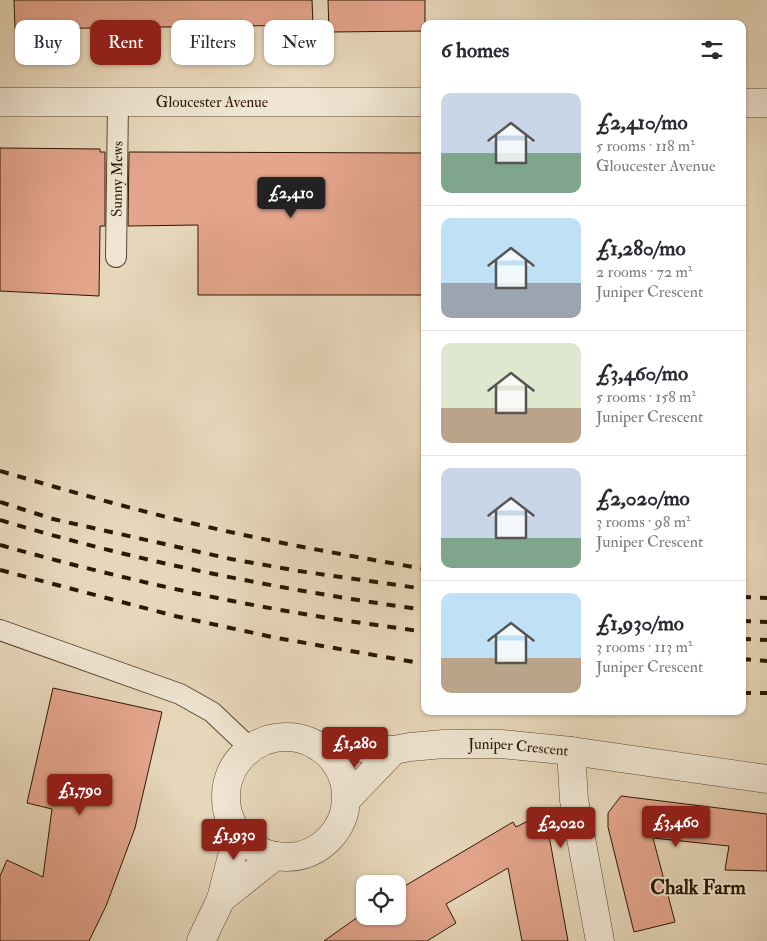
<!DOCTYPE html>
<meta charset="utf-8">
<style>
body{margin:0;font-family:"IM FELL Double Pica",serif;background:#f7f7f7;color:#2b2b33;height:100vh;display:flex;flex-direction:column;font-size:19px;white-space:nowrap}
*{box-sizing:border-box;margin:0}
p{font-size:16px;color:#7c7c81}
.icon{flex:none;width:28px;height:28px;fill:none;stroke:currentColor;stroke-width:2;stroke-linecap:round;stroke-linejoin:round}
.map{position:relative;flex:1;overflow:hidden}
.details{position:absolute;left:421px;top:20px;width:325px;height:695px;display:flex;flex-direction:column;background:#fff;border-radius:10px;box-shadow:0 1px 4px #0004}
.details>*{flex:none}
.hud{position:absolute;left:15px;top:20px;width:331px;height:45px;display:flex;gap:10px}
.controls{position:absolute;left:356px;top:875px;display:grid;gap:10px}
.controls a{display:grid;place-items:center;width:50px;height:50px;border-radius:10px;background:#fff;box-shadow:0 1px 4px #0004;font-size:25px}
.price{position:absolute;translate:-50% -42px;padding:0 11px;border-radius:5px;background:#8f2418;color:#fff;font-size:16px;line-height:32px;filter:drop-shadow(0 1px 2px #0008)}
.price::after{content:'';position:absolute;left:50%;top:30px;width:15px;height:11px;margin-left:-8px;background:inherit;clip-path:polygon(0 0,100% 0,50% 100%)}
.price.on{background:#222;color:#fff}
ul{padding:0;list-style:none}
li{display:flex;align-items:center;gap:15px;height:125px;padding:0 20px}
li+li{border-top:1px solid #e1e1e2}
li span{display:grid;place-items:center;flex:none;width:140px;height:100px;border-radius:10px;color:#555}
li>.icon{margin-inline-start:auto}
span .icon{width:60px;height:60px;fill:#fffc;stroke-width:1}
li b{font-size:21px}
h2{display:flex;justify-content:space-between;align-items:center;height:60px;padding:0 20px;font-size:21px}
.tag{padding:0 18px;border-radius:10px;background:#fff;box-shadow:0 1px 4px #0004;font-size:18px;line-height:45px}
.tag.on{background:#8f2418;color:#fff}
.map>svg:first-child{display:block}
</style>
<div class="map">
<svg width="767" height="941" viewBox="0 0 767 941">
<rect width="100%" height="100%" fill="#e7d7ba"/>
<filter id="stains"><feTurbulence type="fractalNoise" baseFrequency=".004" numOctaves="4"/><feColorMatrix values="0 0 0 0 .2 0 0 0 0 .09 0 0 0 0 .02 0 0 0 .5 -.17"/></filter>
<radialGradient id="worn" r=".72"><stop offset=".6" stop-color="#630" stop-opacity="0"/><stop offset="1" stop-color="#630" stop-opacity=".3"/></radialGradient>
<g fill="#e4a58d" stroke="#2c1802">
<path d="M14,0H312L313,25L15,29Z"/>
<path d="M328,0H425V31L329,32Z"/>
<path d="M0,148L100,149V152H105V226H100L99,296L0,291Z"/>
<path d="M129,152L425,153V295H198V225L128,226Z"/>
<path d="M53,688L162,712L135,828L106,906L89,941H0V876L7,860L43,877L52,809L27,803Z"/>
<path d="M621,796L767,814V871L725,870L729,846L653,838L675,922L634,932L608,827V813Z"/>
<path d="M532,819L548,830L568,941H522L508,868L446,904L456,923L427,941H324L365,912V916H398V890L513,822L516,827Z"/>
</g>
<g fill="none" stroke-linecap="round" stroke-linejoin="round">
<defs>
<g id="lane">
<path id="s1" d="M116,257L118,102"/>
<path d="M0,630L180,694L212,712L251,749"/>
</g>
<g id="street">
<path id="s2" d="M0,102H425"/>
<path d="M742,103H767"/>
<circle cx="286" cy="797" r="60"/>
<path id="s3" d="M317,746L394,750L410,747L444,744H502L571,751L767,779"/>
<path d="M571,751L574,800L600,941"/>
<path d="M347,799L394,750"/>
<path d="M221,899L275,856"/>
<path d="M201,941L221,899L238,833"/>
</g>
</defs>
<use href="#lane" stroke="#5b4830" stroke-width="22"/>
<use href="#street" stroke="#5b4830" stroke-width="29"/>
<use href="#lane" stroke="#efe5d2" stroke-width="20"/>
<use href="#street" stroke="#efe5d2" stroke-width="28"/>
<g stroke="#2c1802" stroke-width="4" stroke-dasharray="9 9" stroke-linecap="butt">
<path d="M0,471C62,489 124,507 187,522C265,541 345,555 425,569"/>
<path d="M0,502L53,519L231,559L299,571L425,589"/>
<path d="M0,520C138,562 282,590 425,610"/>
<path d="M0,545C100,573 202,597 304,614C344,621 385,626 425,632"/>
<path d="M0,570L175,616L277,638L425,664"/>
<path d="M742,597L767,598"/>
<path d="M742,621L767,622"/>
<path d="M742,639L767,640"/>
<path d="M742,659L767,661"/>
<path d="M742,693H767"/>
</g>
</g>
<g text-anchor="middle" stroke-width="4" stroke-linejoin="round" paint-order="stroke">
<g font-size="15" fill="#2c1802" stroke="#efe5d2">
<text dy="5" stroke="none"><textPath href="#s2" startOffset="212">Gloucester Avenue</textPath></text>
<text dy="5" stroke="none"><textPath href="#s1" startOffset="78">Sunny Mews</textPath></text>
<text dy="5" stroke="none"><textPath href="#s3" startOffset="202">Juniper Crescent</textPath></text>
</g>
<g font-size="20" font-weight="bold" fill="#2c1802" stroke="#efe5d2">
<text x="698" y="894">Chalk Farm</text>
</g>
</g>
<rect width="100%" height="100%" filter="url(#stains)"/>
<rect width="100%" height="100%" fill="url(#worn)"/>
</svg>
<div class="controls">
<a><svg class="icon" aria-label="locate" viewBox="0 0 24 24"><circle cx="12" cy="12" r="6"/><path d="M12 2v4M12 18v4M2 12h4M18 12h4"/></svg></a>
</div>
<b class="price on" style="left:291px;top:219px">£2,410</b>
<b class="price" style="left:355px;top:769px">£1,280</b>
<b class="price" style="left:80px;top:816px">£1,790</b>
<b class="price" style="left:676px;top:848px">£3,460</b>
<b class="price" style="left:561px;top:849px">£2,020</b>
<b class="price" style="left:234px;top:861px">£1,930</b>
<div class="hud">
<a class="tag">Buy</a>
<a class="tag on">Rent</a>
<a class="tag">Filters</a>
<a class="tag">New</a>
</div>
<section class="details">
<h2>6 homes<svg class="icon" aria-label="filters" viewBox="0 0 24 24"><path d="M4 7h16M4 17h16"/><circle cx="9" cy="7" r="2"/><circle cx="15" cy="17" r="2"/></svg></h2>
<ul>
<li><span style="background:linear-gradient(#c9d6e8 60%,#7fa58c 0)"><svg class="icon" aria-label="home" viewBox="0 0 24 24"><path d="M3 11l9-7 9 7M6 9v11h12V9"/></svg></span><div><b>£2,410/mo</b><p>5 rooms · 118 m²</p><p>Gloucester Avenue</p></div></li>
<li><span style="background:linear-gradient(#bfe0f5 65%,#9aa5b1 0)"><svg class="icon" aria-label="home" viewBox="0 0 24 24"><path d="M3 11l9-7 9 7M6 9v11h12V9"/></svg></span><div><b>£1,280/mo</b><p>2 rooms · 72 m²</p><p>Juniper Crescent</p></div></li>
<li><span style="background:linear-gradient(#dfe7d0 65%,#b9a48a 0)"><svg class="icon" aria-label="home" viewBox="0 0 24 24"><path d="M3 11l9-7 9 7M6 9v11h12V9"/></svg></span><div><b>£3,460/mo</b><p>5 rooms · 158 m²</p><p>Juniper Crescent</p></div></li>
<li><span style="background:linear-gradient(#c9d6e8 70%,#7fa58c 0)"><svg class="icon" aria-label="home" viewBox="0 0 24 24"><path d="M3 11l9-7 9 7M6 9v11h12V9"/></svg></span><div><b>£2,020/mo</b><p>3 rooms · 98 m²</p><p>Juniper Crescent</p></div></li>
<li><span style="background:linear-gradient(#bfe0f5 65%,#b9a48a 0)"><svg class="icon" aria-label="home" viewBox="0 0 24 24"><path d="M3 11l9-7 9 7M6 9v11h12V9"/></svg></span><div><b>£1,930/mo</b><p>3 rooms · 113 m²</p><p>Juniper Crescent</p></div></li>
</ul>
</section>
</div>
